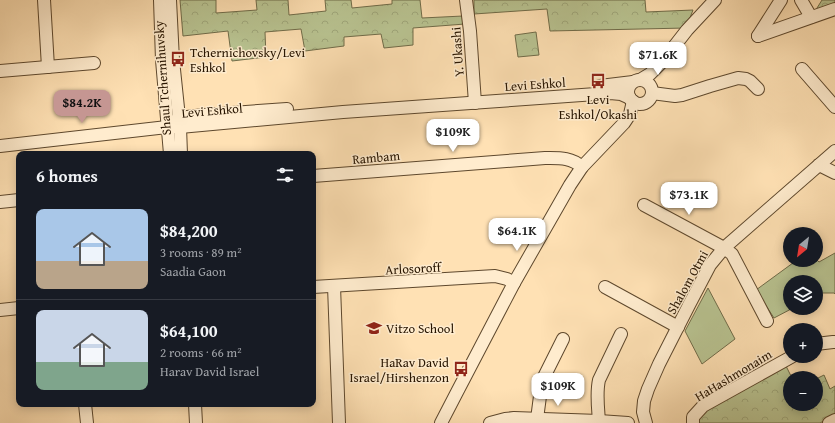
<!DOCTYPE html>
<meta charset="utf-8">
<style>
body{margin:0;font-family:"Gentium Book Plus",serif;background:#242831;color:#f1f3f6;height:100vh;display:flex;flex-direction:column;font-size:15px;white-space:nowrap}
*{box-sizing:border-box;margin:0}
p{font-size:13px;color:#9ea1a6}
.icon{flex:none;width:22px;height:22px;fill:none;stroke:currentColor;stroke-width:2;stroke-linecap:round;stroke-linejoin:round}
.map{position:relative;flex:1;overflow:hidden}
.drawer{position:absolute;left:16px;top:151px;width:300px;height:256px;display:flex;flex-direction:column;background:#171b24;border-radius:8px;box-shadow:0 2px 10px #0003}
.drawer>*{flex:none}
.needle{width:26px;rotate:210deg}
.tools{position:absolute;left:783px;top:227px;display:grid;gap:8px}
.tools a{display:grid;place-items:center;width:40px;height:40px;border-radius:50%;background:#171b24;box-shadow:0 2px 10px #0003;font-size:20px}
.price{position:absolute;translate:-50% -34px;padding:0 9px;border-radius:8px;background:#fff;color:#222;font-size:13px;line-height:26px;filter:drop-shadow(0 1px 2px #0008)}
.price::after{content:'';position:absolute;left:50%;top:24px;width:12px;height:9px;margin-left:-6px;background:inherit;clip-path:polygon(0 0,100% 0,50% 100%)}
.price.active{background:#c59692;color:#111}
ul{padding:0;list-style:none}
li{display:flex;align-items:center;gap:12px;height:100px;padding:0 20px}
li+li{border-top:1px solid #363941}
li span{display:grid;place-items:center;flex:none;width:112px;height:80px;border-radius:8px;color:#555}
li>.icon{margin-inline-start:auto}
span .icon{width:48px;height:48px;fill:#fffc;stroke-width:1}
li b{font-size:17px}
h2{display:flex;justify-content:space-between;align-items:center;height:48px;padding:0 20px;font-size:17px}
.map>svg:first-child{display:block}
</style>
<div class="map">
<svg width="835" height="423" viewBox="0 0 835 423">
<defs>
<pattern id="forest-crowns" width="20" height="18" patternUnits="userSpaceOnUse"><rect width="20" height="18" fill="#b9c492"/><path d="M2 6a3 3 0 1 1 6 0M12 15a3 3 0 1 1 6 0" fill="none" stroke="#9fa87c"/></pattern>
</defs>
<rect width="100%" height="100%" fill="#ffe1b4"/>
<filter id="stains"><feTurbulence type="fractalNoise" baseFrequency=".005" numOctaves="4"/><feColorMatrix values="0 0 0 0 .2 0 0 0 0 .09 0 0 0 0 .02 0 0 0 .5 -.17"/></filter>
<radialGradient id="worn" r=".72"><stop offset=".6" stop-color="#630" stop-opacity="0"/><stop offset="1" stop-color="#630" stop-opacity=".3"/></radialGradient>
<g fill="#b9c492" stroke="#706c49">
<path d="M835,253V294L834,293H820L816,295V282H790V308H793L774,318L756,290L797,260H816V259L819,262Z"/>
<path d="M708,288L735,339L702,364L685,331Z"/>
</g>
<g fill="url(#forest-crowns)" stroke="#706c49">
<path d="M180,0H216V13L257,10L256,0H288L289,15L326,11L325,0H351L352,8L392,4V0H420L422,18L463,16L465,24L413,28V45L384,48L381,34L344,37V46L305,51L301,29L265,32L266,57L232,61L228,31L183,36Z"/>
<path d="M474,0H645L646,12L693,10L686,28L550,31L547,9L474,14Z"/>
<path d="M822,0H835V6L817,11V8Z"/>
<path d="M536,32L539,55L518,57L515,35Z"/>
<path d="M786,366L792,378H790V404H816V379L824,375L830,389L835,386V415L820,423H699L698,419L706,410Z"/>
</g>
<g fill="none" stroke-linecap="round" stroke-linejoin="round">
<defs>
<g id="minor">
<path d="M44,0L48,67"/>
<path d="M160,0L162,60L170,154"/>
<path d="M170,0L173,60L180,127L181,154"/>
<path d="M466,0L470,31L475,103"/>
<path d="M801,0L811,17"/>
<path d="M758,36L835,9"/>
<path d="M758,36L781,0"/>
<path d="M802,69L835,107"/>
<path d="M0,71L94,63"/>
<path d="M640,80L650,74L662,62L687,30L715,0"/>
<circle cx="640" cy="92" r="12"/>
<path d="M600,86L633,82"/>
<path d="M652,93L675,96L682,95L710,86L738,78L746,79L750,81L758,89"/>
<path d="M167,127L179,118L204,115L287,109"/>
<path d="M0,146L167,127H180L343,112L610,93L621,94L630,98"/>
<path d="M819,165L835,173"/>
<path d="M313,176L545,158C559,158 571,157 582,167"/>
<path d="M0,202L19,200"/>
<path d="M644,205L724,248L732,254L767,321"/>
<path d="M334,286L339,423"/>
<path d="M313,287L495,276L507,279L514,283"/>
<path d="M605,287L678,327"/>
<path d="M0,310L19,308"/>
<path d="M816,344L833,342H835"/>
<path d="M85,404L87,423"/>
<path d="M195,404L196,423"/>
<path d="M537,419L542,381L563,339"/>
<path d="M599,421C598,407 596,393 599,380L621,334"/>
<path d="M441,423L456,394L514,283L570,185L582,167L624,123L630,114L633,101"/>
<path d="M490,423L505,419L514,418L599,421L628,423"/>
<path d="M646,423L643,412L644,401L648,389L659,364L689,305L710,265L724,248L835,151"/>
<path d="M693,423V417L703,406L793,356"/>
<path d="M829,423L835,420"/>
</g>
</defs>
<use href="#minor" stroke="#5e482d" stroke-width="14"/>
<use href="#minor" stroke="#ffecce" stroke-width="12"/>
</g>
<defs>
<symbol id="bus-bare" viewBox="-9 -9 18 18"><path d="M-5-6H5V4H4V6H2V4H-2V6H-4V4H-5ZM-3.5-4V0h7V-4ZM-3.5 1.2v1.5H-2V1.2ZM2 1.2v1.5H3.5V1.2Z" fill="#8f2418" stroke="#ffecce" stroke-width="2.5" paint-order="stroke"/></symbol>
<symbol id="school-bare" viewBox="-9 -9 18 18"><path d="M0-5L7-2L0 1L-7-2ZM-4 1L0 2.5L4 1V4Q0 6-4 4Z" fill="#8f2418" stroke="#ffecce" stroke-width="2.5" paint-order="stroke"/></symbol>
</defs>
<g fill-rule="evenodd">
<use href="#bus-bare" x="167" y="48" width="22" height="22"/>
<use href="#bus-bare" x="587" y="70" width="22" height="22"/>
<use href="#school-bare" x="363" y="317" width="22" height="22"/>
<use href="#bus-bare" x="450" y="358" width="22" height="22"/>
</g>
<g text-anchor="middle" stroke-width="3" stroke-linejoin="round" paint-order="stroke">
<g font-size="13" fill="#281500" stroke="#ffecce" text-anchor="start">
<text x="190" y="57">Tchernichovsky/Levi<tspan x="190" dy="15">Eshkol</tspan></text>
<text x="598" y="104" text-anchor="middle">Levi<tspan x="598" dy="15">Eshkol/Okashi</tspan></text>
<text x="386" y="333">Vitzo School</text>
<text x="449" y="367" text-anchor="end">HaRav David<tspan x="449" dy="15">Israel/Hirshenzon</tspan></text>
</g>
<g font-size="13" fill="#281500" stroke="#ffecce">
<text transform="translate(457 52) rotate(-94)" y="5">Y. Ukashi</text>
<text transform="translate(162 78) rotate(-94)" y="5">Shaul Tchernihuvsky</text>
<text transform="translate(535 84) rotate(-4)" y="5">Levi Eshkol</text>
<text transform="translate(212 110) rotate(-5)" y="5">Levi Eshkol</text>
<text transform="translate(376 157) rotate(-5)" y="5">Rambam</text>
<text transform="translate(413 268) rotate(-3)" y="5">Arlosoroff</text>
<text transform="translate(687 282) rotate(-61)" y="5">Shalom Otmi</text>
<text transform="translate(733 375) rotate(-31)" y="5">HaHashmonaim</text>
</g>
</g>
<rect width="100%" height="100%" filter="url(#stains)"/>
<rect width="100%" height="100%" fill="url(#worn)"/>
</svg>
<div class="tools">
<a><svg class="needle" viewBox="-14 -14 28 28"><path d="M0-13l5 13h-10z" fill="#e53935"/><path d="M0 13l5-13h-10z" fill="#9ea1a6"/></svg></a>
<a><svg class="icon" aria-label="layers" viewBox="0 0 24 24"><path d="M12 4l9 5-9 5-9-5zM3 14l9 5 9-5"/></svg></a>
<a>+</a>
<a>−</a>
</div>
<b class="price" style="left:658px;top:76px">$71.6K</b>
<b class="price active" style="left:82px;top:124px">$84.2K</b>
<b class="price" style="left:453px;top:153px">$109K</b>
<b class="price" style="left:689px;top:216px">$73.1K</b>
<b class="price" style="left:517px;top:252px">$64.1K</b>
<b class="price" style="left:558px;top:407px">$109K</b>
<section class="drawer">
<h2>6 homes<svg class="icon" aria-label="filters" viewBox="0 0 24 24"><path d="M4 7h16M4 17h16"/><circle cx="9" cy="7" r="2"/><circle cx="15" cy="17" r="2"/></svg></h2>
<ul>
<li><span style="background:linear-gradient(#a9c7e8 65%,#b9a48a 0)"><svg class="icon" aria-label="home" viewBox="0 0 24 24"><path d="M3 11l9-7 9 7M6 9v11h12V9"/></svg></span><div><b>$84,200</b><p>3 rooms · 89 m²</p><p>Saadia Gaon</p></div></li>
<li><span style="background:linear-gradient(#c9d6e8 65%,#7fa58c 0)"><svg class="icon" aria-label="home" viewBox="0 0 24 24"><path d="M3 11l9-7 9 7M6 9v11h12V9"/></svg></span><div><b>$64,100</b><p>2 rooms · 66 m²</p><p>Harav David Israel</p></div></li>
</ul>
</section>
</div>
